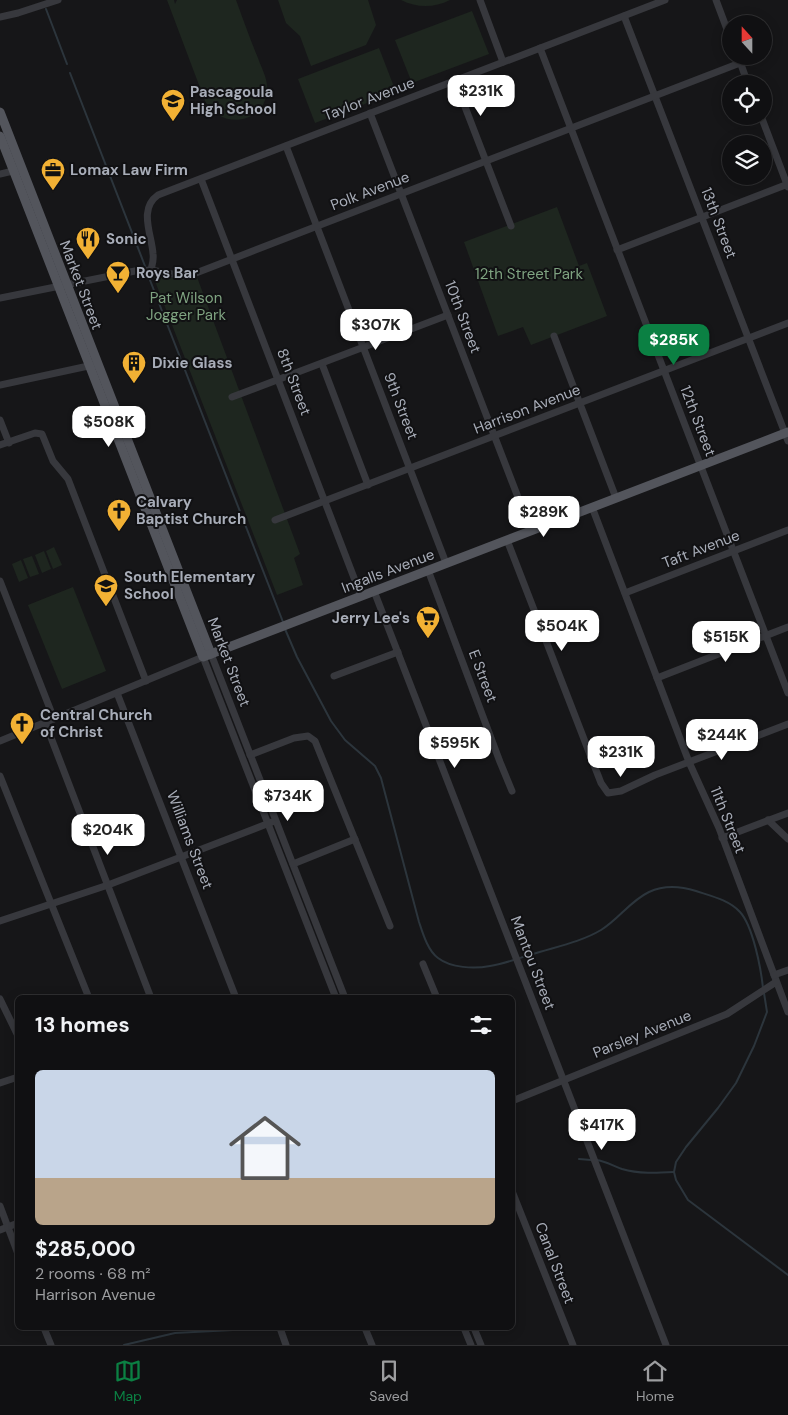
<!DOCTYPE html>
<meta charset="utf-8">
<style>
body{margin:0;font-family:"DM Sans",sans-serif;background:#19191b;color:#f1f3f6;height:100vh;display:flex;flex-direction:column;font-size:19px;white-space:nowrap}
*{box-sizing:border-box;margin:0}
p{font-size:16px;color:#9c9d9f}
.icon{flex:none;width:28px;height:28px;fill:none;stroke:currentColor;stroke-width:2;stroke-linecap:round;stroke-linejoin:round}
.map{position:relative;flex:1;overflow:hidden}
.details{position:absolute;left:15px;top:995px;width:500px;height:335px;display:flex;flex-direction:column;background:#101012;border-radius:8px;box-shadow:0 2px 12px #0003,0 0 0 1px #303032}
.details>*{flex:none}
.needle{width:32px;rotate:339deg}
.controls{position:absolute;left:722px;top:15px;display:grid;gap:10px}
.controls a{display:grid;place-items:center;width:50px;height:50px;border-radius:50%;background:#101012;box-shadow:0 2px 12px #0003,0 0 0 1px #303032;font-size:25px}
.price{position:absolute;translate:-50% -42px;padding:0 11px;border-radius:10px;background:#fff;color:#222;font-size:16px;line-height:32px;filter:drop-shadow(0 1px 2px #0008)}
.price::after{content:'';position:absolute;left:50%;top:30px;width:15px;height:11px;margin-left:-8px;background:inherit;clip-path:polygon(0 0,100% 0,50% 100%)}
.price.on{background:#0b8043;color:#fff}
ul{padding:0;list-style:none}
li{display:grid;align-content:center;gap:10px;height:265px;padding:0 20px}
li span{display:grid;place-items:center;height:155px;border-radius:8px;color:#555}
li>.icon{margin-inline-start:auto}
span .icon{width:90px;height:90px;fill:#fffc;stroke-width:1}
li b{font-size:21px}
h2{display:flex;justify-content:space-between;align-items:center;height:60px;padding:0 20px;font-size:21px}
.tab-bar{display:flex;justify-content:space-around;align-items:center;height:70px;border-top:1px solid #303032;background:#101012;font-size:14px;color:#9c9d9f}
.tab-bar a{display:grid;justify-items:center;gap:2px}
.tab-bar .on{color:#0b8043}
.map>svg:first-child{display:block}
</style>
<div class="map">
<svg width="788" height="1345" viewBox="0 0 788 1345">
<rect width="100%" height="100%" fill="#161618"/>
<g fill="#1e261f">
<path d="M167,0H174L175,4L177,0H236C243,19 250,39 258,58C261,67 267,77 267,87C268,123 222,132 205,101Z"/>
<path d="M278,0H368L376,25L366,45L311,66L300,36L286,23Z"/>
<path d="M401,0H450C434,8 417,8 401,0Z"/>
<path d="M472,11L489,54L412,83L395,40Z"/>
<path d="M379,48L396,92L315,123L298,79Z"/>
<path d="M557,207L579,266L587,263L607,316L531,345L523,327L498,336L464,242Z"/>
<path d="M153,276L183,279L197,277L300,554L294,558L303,585L277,595Z"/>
<path d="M54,547L62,565L53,569L46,551Z"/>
<path d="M44,551L51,569L42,573L35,555Z"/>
<path d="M32,556L39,574L30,577L23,559Z"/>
<path d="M21,560L28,578L19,582L12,564Z"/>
<path d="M73,587L106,671L62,689L28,605Z"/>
</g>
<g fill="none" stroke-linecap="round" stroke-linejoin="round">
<g stroke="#2c353c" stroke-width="2">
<path d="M46,9L67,64"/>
<path d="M70,73L145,266"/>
<path d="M148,275L283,622"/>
<path d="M285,629L297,657L331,721L345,740L375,766L381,778L419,922C423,934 428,951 438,958C451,968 474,969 490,966C504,964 519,958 533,954C555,947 581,942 601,930C619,919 630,901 649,892C664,885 680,886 696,891C711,896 729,900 740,912C753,926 761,969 763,988"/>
<path d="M764,993L767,1012L754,1046L736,1083L718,1108L686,1147L676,1162L674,1172L676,1180L688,1200L788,1275"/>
<path d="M579,1159L591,1160"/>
<path d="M596,1160C606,1161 613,1166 622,1169C639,1174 657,1173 674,1172"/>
<path d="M124,1345L175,1333L233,1330"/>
</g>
<g stroke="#37383d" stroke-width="7">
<path d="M480,0L503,62"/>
<path d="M716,0L731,40"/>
<path d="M624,16L788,441"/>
<path d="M0,17L18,13L58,0"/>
<path d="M540,48L788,693"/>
<path d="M738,56L748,84"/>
<path d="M455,81L511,226"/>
<path d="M370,113L531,531"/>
<path d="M761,116L788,187"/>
<path d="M286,146L446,563"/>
<path d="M0,174L17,170"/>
<path d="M201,179L361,596"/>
<path d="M617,250L788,184"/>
<path d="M151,270C152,265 154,260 153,254C152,235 138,209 158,195L665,0"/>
<path d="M0,298L135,271L151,270L183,276L196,273L740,63"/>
<path d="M554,336L616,498"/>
<path d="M322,364L368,485"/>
<path d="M0,385L93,365"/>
<path d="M232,397L448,315"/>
<path d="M0,420L9,443"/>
<path d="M0,445L35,433L42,434L53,461L68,479L146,681"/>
<path d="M592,507L689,762L719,828L788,1012"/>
<path d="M275,520L788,323"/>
<path d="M507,540L601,783L608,793L621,791L655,775L788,724"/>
<path d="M428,570L500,762L512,791"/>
<path d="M0,581L54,719"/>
<path d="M374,591L666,1345"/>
<path d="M625,593L788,530"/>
<path d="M211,654L345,998"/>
<path d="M334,676L398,652"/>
<path d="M657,678L788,627"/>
<path d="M117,693L236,998"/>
<path d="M45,722L151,998"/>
<path d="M0,741L203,657L336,998"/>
<path d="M250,755L294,738L308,736L315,741L390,926"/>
<path d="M0,776L89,998"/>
<path d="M768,820L788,839"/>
<path d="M722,838L788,813"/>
<path d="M293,864L355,839"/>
<path d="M0,921L108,885L272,822"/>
<path d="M423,964L437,998"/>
<path d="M774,975L788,970"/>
<path d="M0,999L18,1036"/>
<path d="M0,1083L18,1077"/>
<path d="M512,1101L727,1014L776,982"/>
<path d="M512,1191L573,1345"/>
<path d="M0,1206L18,1254"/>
<path d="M0,1230L18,1223"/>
<path d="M44,1328L51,1345"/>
<path d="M280,1328L286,1345"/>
<path d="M365,1328L372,1345"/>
<path d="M464,1328L471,1345"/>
<path d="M474,1328L481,1345"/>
</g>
<g stroke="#53555c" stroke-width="9">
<path d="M0,112L211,654"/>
<path d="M0,136L203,657L788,432"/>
</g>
</g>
<defs>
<symbol id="school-pin" viewBox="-11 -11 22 30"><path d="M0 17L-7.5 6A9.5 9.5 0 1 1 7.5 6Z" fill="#f2b134" stroke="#111113"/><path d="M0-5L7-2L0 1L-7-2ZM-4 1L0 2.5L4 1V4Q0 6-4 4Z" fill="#111"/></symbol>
<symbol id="office-pin" viewBox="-11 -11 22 30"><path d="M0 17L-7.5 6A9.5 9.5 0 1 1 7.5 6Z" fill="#f2b134" stroke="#111113"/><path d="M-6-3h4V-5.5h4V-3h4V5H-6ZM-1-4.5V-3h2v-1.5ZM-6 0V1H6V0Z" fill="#111"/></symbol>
<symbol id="restaurant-pin" viewBox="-11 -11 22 30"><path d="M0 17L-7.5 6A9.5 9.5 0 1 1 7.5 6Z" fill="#f2b134" stroke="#111113"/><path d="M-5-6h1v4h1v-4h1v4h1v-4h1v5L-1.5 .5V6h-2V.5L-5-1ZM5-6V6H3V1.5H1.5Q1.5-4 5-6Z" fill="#111"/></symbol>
<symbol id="bar-pin" viewBox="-11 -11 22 30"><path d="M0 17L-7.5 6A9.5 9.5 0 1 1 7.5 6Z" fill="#f2b134" stroke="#111113"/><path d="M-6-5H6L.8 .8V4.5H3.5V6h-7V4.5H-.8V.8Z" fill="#111"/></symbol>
<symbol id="building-pin" viewBox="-11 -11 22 30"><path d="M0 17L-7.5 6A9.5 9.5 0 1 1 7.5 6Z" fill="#f2b134" stroke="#111113"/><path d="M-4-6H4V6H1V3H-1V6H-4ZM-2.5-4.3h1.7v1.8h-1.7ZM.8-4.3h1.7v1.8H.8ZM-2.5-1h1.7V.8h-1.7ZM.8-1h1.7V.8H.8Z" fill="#111"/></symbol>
<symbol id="church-pin" viewBox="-11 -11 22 30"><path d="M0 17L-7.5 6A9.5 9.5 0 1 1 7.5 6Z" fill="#f2b134" stroke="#111113"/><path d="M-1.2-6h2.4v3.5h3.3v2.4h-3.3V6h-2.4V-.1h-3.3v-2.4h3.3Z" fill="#111"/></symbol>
<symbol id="supermarket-pin" viewBox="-11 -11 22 30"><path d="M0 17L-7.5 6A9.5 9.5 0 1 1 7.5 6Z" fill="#f2b134" stroke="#111113"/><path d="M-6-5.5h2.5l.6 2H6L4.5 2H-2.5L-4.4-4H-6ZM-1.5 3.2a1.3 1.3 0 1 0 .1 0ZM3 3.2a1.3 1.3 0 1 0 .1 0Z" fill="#111"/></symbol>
</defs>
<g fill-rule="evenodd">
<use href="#school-pin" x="159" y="87" width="28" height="38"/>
<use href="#office-pin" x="39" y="156" width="28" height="38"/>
<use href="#restaurant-pin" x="74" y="225" width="28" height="38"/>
<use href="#bar-pin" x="104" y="259" width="28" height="38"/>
<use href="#building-pin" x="120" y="349" width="28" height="38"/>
<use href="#church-pin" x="105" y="497" width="28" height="38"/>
<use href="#school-pin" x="92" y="572" width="28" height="38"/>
<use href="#supermarket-pin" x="414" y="604" width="28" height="38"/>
<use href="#church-pin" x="8" y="710" width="28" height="38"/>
</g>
<g text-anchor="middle" stroke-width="4" stroke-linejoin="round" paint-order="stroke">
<g font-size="15" font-weight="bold" fill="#a8adb8" stroke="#111113" text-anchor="start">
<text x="190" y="97">Pascagoula<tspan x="190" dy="17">High School</tspan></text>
<text x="70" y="175">Lomax Law Firm</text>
<text x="106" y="244">Sonic</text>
<text x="136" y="278">Roys Bar</text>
<text x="152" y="368">Dixie Glass</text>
<text x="136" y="507">Calvary<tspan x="136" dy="17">Baptist Church</tspan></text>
<text x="124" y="582">South Elementary<tspan x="124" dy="17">School</tspan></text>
<text x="410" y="623" text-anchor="end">Jerry Lee's</text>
<text x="40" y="720">Central Church<tspan x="40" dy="17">of Christ</tspan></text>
</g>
<g font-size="15" fill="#a8adb8" stroke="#111113">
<text transform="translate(369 99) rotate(-21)" y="5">Taylor Avenue</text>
<text transform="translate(370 191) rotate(-21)" y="5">Polk Avenue</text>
<text transform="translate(719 223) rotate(69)" y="5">13th Street</text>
<text transform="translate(81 285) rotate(69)" y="5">Market Street</text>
<text transform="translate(463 317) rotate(69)" y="5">10th Street</text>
<text transform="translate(294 382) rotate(69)" y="5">8th Street</text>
<text transform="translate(401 406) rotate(69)" y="5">9th Street</text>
<text transform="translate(527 409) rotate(-21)" y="5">Harrison Avenue</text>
<text transform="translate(698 421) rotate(69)" y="5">12th Street</text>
<text transform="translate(701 549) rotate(-21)" y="5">Taft Avenue</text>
<text transform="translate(388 571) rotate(-21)" y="5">Ingalls Avenue</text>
<text transform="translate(229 662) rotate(69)" y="5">Market Street</text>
<text transform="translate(483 676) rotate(69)" y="5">E Street</text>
<text transform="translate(728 820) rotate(68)" y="5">11th Street</text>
<text transform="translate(190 840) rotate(69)" y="5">Williams Street</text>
<text transform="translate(533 963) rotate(69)" y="5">Mantou Street</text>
<text transform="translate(642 1034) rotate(-22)" y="5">Parsley Avenue</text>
<text transform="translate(555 1263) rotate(69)" y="5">Canal Street</text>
</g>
<g font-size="15" fill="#7fa381" stroke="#111113">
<text x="529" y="279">12th Street Park</text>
<text x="186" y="303">Pat Wilson<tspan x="186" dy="17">Jogger Park</tspan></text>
</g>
</g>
</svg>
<div class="controls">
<a><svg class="needle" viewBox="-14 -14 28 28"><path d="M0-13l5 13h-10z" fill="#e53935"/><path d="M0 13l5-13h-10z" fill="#9c9d9f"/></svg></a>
<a><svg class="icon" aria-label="locate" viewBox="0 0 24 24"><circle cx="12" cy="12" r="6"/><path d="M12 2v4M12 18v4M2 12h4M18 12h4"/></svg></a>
<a><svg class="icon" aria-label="layers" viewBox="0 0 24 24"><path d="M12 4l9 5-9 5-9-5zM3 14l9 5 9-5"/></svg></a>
</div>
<b class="price" style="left:481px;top:117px">$231K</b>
<b class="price" style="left:376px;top:351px">$307K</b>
<b class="price on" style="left:674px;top:366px">$285K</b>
<b class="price" style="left:109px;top:448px">$508K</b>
<b class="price" style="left:544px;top:538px">$289K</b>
<b class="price" style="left:562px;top:652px">$504K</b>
<b class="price" style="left:726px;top:663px">$515K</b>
<b class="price" style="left:722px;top:761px">$244K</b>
<b class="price" style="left:455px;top:769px">$595K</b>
<b class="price" style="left:621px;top:778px">$231K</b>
<b class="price" style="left:288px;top:822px">$734K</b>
<b class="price" style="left:108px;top:856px">$204K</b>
<b class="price" style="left:602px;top:1151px">$417K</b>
<section class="details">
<h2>13 homes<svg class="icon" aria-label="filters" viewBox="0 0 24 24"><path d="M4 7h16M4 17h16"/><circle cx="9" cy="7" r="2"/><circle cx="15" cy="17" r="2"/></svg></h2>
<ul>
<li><span style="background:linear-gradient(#c9d6e8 70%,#b9a48a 0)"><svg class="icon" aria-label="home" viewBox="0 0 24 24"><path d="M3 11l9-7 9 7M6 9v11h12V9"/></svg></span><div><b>$285,000</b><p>2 rooms · 68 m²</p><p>Harrison Avenue</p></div></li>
</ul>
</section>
</div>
<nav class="tab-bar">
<a class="on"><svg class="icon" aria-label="map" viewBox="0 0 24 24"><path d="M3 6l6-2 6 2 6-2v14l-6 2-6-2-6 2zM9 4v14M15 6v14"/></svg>Map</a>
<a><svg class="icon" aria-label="saved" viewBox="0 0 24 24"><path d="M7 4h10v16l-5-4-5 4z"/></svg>Saved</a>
<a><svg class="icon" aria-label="home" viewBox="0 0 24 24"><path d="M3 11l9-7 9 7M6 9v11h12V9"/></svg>Home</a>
</nav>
